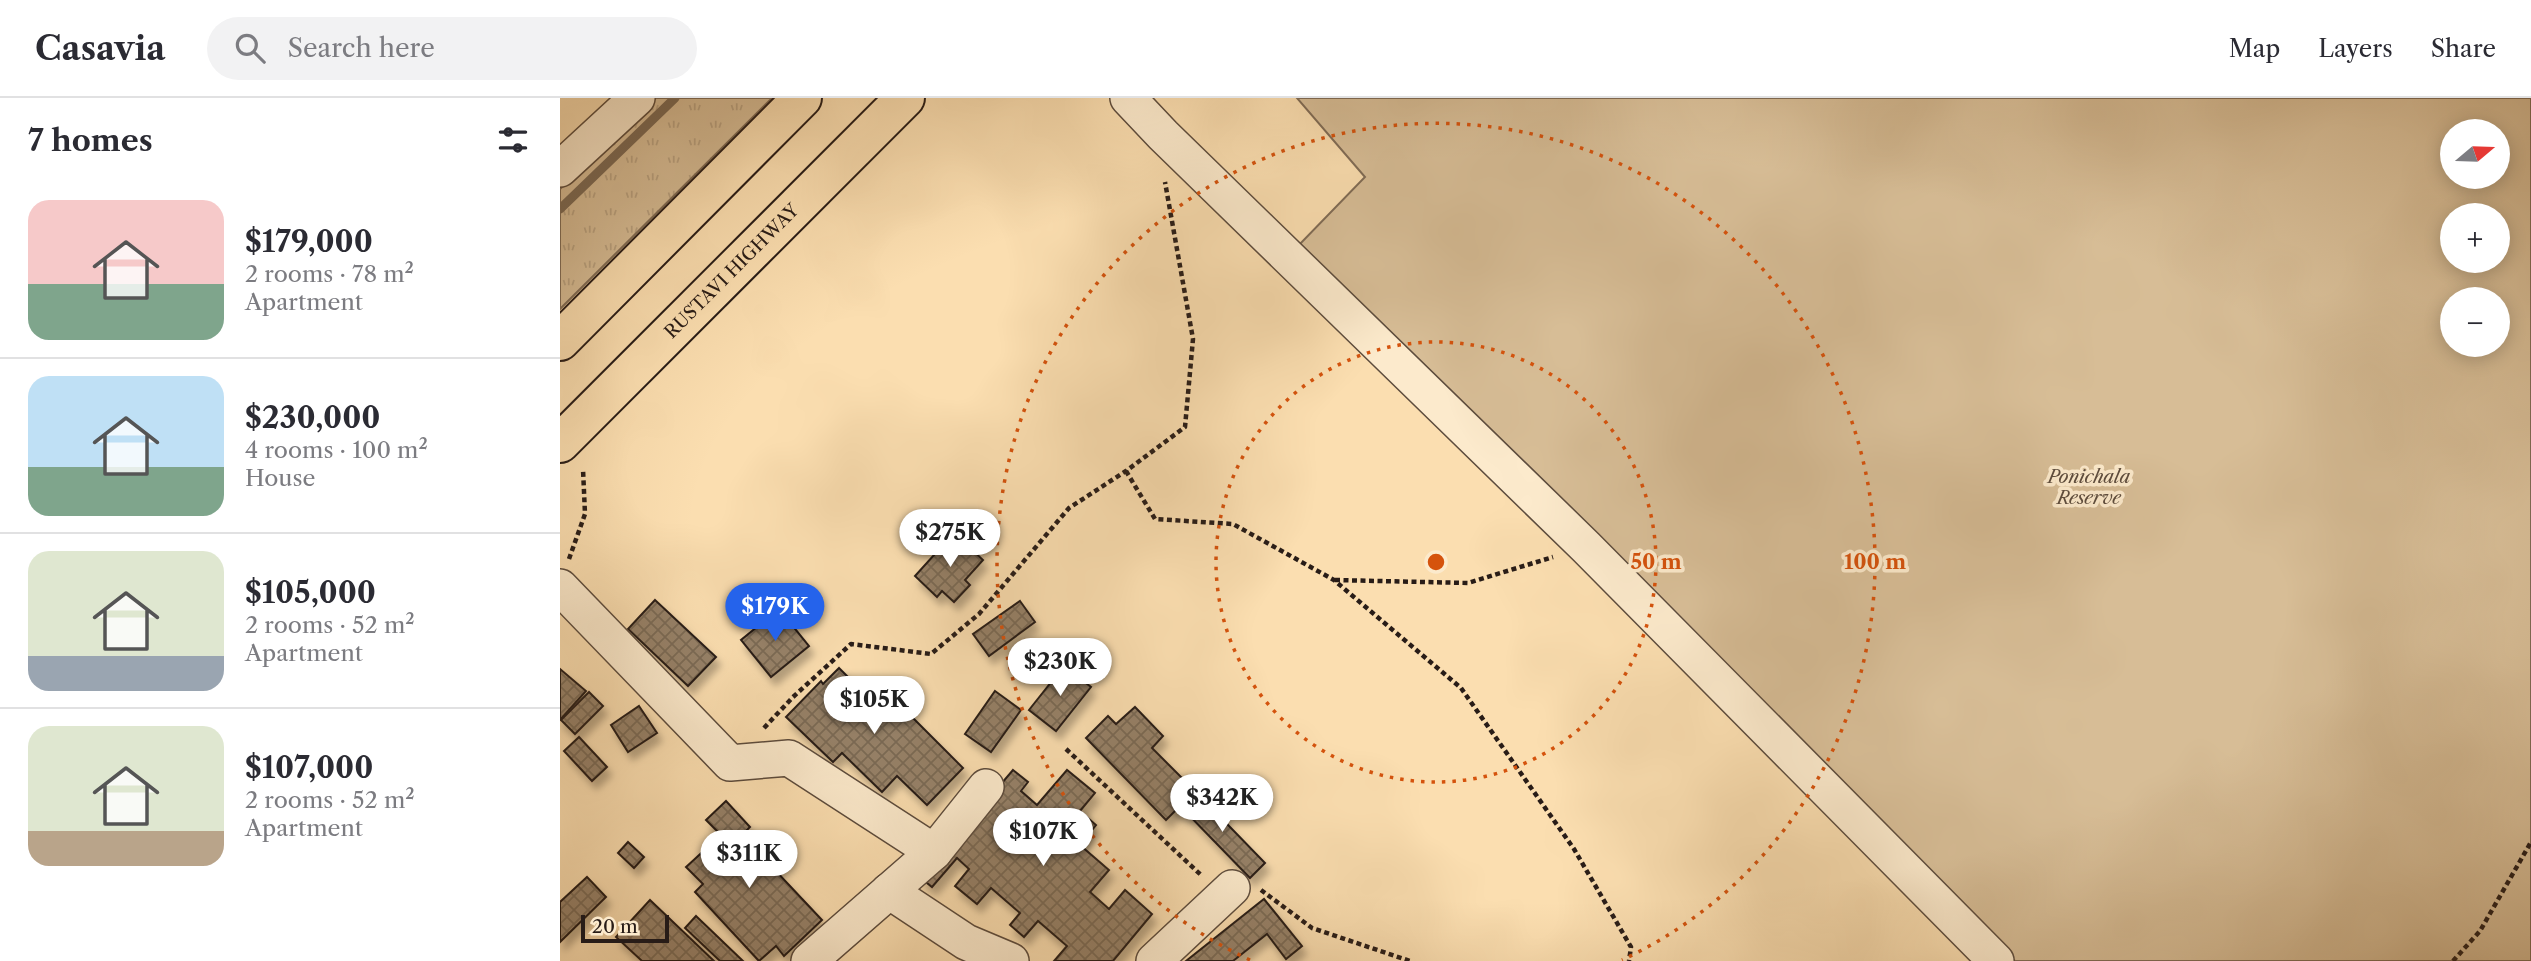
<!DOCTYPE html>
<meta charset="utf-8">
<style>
body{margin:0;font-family:"Libre Caslon Text",serif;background:#f2f2f3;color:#2b2b33;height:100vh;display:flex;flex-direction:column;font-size:26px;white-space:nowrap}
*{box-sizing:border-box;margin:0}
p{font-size:23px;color:#7c7c81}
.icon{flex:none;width:38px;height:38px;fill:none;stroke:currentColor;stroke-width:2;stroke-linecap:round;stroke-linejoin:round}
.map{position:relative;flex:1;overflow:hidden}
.sheet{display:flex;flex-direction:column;background:#fff;width:560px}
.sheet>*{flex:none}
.needle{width:46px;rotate:71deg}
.fabs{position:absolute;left:1880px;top:21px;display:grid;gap:14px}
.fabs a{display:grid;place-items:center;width:70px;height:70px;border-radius:50%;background:#fff;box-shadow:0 4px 18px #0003;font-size:35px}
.scale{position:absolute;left:21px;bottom:18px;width:88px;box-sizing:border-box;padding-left:7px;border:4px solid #281c17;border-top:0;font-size:19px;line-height:24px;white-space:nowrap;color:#281c17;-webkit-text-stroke:5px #fceacc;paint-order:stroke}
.price{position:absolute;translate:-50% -60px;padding:0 16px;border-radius:24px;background:#fff;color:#222;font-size:23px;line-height:46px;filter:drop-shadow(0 2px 4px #0008)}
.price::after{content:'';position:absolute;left:50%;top:42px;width:21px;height:16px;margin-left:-10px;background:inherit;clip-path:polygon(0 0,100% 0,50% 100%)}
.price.current{background:#2563eb;color:#fff}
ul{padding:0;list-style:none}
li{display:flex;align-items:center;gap:21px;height:175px;padding:0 28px}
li+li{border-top:2px solid #e1e1e2}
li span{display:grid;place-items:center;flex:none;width:196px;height:140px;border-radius:21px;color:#555}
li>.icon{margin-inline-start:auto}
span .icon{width:84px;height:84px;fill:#fffc;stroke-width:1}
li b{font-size:30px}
h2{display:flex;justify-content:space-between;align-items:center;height:84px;padding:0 28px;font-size:30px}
header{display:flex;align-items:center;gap:42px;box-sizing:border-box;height:98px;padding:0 35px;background:#fff;border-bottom:2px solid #e1e1e2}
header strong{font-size:33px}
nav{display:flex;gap:38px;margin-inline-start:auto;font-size:24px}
.search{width:490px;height:63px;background:#f2f2f3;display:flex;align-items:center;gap:18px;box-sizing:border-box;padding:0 24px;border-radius:38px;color:#7c7c81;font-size:26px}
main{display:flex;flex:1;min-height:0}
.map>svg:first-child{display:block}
</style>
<header>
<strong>Casavia</strong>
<div class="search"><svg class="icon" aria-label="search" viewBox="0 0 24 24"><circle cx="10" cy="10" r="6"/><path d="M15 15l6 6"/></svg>Search here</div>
<nav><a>Map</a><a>Layers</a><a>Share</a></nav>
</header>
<main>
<section class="sheet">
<h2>7 homes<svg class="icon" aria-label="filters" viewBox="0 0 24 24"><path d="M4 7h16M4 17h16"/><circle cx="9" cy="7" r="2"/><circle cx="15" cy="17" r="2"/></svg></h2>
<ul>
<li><span style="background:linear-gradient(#f6c9c9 60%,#7fa58c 0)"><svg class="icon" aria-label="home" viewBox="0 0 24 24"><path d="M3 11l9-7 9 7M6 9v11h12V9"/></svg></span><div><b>$179,000</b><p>2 rooms · 78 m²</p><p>Apartment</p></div></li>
<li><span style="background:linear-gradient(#bfe0f5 65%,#7fa58c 0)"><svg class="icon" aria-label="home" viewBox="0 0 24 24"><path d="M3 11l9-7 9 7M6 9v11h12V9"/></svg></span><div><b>$230,000</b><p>4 rooms · 100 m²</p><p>House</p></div></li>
<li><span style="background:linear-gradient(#dfe7d0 75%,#9aa5b1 0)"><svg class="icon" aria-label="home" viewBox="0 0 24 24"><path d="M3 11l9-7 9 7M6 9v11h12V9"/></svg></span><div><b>$105,000</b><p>2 rooms · 52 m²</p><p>Apartment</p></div></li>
<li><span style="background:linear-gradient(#dfe7d0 75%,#b9a48a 0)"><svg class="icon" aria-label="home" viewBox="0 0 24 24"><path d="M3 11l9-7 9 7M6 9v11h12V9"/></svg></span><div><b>$107,000</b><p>2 rooms · 52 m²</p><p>Apartment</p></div></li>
</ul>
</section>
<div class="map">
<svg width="1971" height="863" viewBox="0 0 1971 863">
<defs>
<pattern id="grass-tufts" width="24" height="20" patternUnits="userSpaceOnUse" patternTransform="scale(1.75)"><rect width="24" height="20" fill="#d7bd96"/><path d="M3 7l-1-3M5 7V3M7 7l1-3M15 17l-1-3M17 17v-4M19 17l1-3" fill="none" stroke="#b9a281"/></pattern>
<pattern id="building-cross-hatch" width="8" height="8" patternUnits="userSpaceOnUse" patternTransform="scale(1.75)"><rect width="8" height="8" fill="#968167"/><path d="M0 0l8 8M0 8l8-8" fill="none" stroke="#7a6954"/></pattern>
<filter id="shadow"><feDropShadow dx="4.5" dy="8" stdDeviation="3.5" flood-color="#0004"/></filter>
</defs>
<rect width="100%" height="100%" fill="#fbdeb0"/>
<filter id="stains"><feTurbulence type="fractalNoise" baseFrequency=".00286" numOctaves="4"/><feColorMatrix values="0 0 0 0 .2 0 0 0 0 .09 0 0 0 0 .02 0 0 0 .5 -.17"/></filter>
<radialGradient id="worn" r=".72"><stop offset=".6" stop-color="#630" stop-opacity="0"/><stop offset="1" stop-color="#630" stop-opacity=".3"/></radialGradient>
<path fill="url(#grass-tufts)" stroke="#806c56" stroke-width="2" d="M96,0H212L0,211V91Z"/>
<path fill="#d7bd96" stroke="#806c56" stroke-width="2" fill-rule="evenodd" d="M737,0H1971V863H1455L737,149L805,79ZM1892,33H1937V79H1892ZM1892,117H1937V163H1892ZM1892,201H1937V247H1892Z"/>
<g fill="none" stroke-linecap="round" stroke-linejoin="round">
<path stroke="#7b6954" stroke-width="9" d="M0,111L115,0"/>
</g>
<g fill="url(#building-cross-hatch)" stroke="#281c17" stroke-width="2" filter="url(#shadow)">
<path d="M394,435L423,462L405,482L410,487L394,504L382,493L377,499L355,478Z"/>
<path d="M95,502L156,559L128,588L68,531Z"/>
<path d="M460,503L475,524L429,558L413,536Z"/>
<path d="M219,511L249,548L211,579L181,542Z"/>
<path d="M504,568L531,589L496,633L469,612Z"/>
<path d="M279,570L304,595L316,583L403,670L367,707L337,678L322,694L282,655L273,664L226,619L261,583L263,586Z"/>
<path d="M0,571L26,593L0,622Z"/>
<path d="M435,593L461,612L431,654L405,636Z"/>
<path d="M29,594L43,608L15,636L1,622Z"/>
<path d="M79,608L97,635L68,654L51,627Z"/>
<path d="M575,609L603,638L592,650L635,693L606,722L526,640L548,618L556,626Z"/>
<path d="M19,639L47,669L32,683L4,653Z"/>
<path d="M453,672L468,684L461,693L477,707L507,672L535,695L520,713L536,727L520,747L549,772L530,794L549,811L565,792L592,816L553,863H494L507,848L478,823L464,839L450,827L460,815L431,790L417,806L395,788L409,771L397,760L372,789L361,780Z"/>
<path d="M635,693L705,765L690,780L620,708Z"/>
<path d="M166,703L190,729L182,737L262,822L224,858L216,848L199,863L135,794L143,786L126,769L161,737L146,722Z"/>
<path d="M68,744L84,759L74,770L58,755Z"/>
<path d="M27,779L46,799L0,844V804Z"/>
<path d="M704,801L742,848L726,861L707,836L673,863H626Z"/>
<path d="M90,802L154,863H82L56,839Z"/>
<path d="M136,818L183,863H160L125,830Z"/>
</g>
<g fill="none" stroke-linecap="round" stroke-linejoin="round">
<defs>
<g id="minor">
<path d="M568,0L603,37L1026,449L1436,863"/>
<path d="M0,71L77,0"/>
<path d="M0,489L170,665L229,660L374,754"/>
<path d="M329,793L406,844L451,863"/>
<path d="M249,863L374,754L426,689"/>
<path d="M594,863L672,790"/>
</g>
<g id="highway">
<path d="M0,243L242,0"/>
<path id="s1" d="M0,345L345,0"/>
</g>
</defs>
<use href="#minor" stroke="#5d4c3d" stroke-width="38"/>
<use href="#highway" stroke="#281c17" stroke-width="42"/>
<g stroke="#281c17" stroke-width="4.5" stroke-dasharray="5 3.5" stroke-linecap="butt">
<path d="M566,373L595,421L673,426L774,482L901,590L1014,751L1071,849L1069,863"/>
<path d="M9,461L25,416L23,371"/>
<path d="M775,482L908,485L993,459"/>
<path d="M204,630L233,599L291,546L371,556L419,516L509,410L566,373L625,329L633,241L605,84"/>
<path d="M506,651L641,777"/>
<path d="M701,792L752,830L850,863"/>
<path d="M1893,863L1920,833L1971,744"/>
</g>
<use href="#minor" stroke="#fceacc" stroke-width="35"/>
<use href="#highway" stroke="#fbdeb0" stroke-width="38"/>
</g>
<g fill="none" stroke="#d5530d" stroke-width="3.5" stroke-dasharray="3.5 7">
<circle cx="876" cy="464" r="220"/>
<path d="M690 862A439 439 0 1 1 1062 862"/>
</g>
<g text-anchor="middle" stroke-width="7" stroke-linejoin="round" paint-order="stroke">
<g font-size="18" fill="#281c17" stroke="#fceacc">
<text dy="6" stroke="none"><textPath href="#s1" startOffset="243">RUSTAVI HIGHWAY</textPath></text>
</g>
<g font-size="18" font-style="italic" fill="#5d4c3d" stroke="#fceacc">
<text x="1529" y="385">Ponichala<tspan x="1529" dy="21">Reserve</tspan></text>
</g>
</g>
<circle cx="876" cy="464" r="10" fill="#d5530d" stroke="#fceacc" stroke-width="3.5"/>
<g font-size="21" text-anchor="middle" font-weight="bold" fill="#d5530d" stroke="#fceacc" stroke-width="7" stroke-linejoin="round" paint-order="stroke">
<text x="1096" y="471">50 m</text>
<text x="1315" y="471">100 m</text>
</g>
<rect width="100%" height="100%" filter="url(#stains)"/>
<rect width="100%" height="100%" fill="url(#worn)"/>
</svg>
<div class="fabs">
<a><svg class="needle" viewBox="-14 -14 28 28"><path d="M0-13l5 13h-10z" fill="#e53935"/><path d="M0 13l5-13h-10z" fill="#7c7c81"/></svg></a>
<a>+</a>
<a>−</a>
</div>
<div class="scale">20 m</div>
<b class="price" style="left:390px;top:471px">$275K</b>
<b class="price current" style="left:215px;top:545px">$179K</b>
<b class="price" style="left:500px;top:600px">$230K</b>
<b class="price" style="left:314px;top:638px">$105K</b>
<b class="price" style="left:662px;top:736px">$342K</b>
<b class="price" style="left:483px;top:770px">$107K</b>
<b class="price" style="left:189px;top:792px">$311K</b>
</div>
</main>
